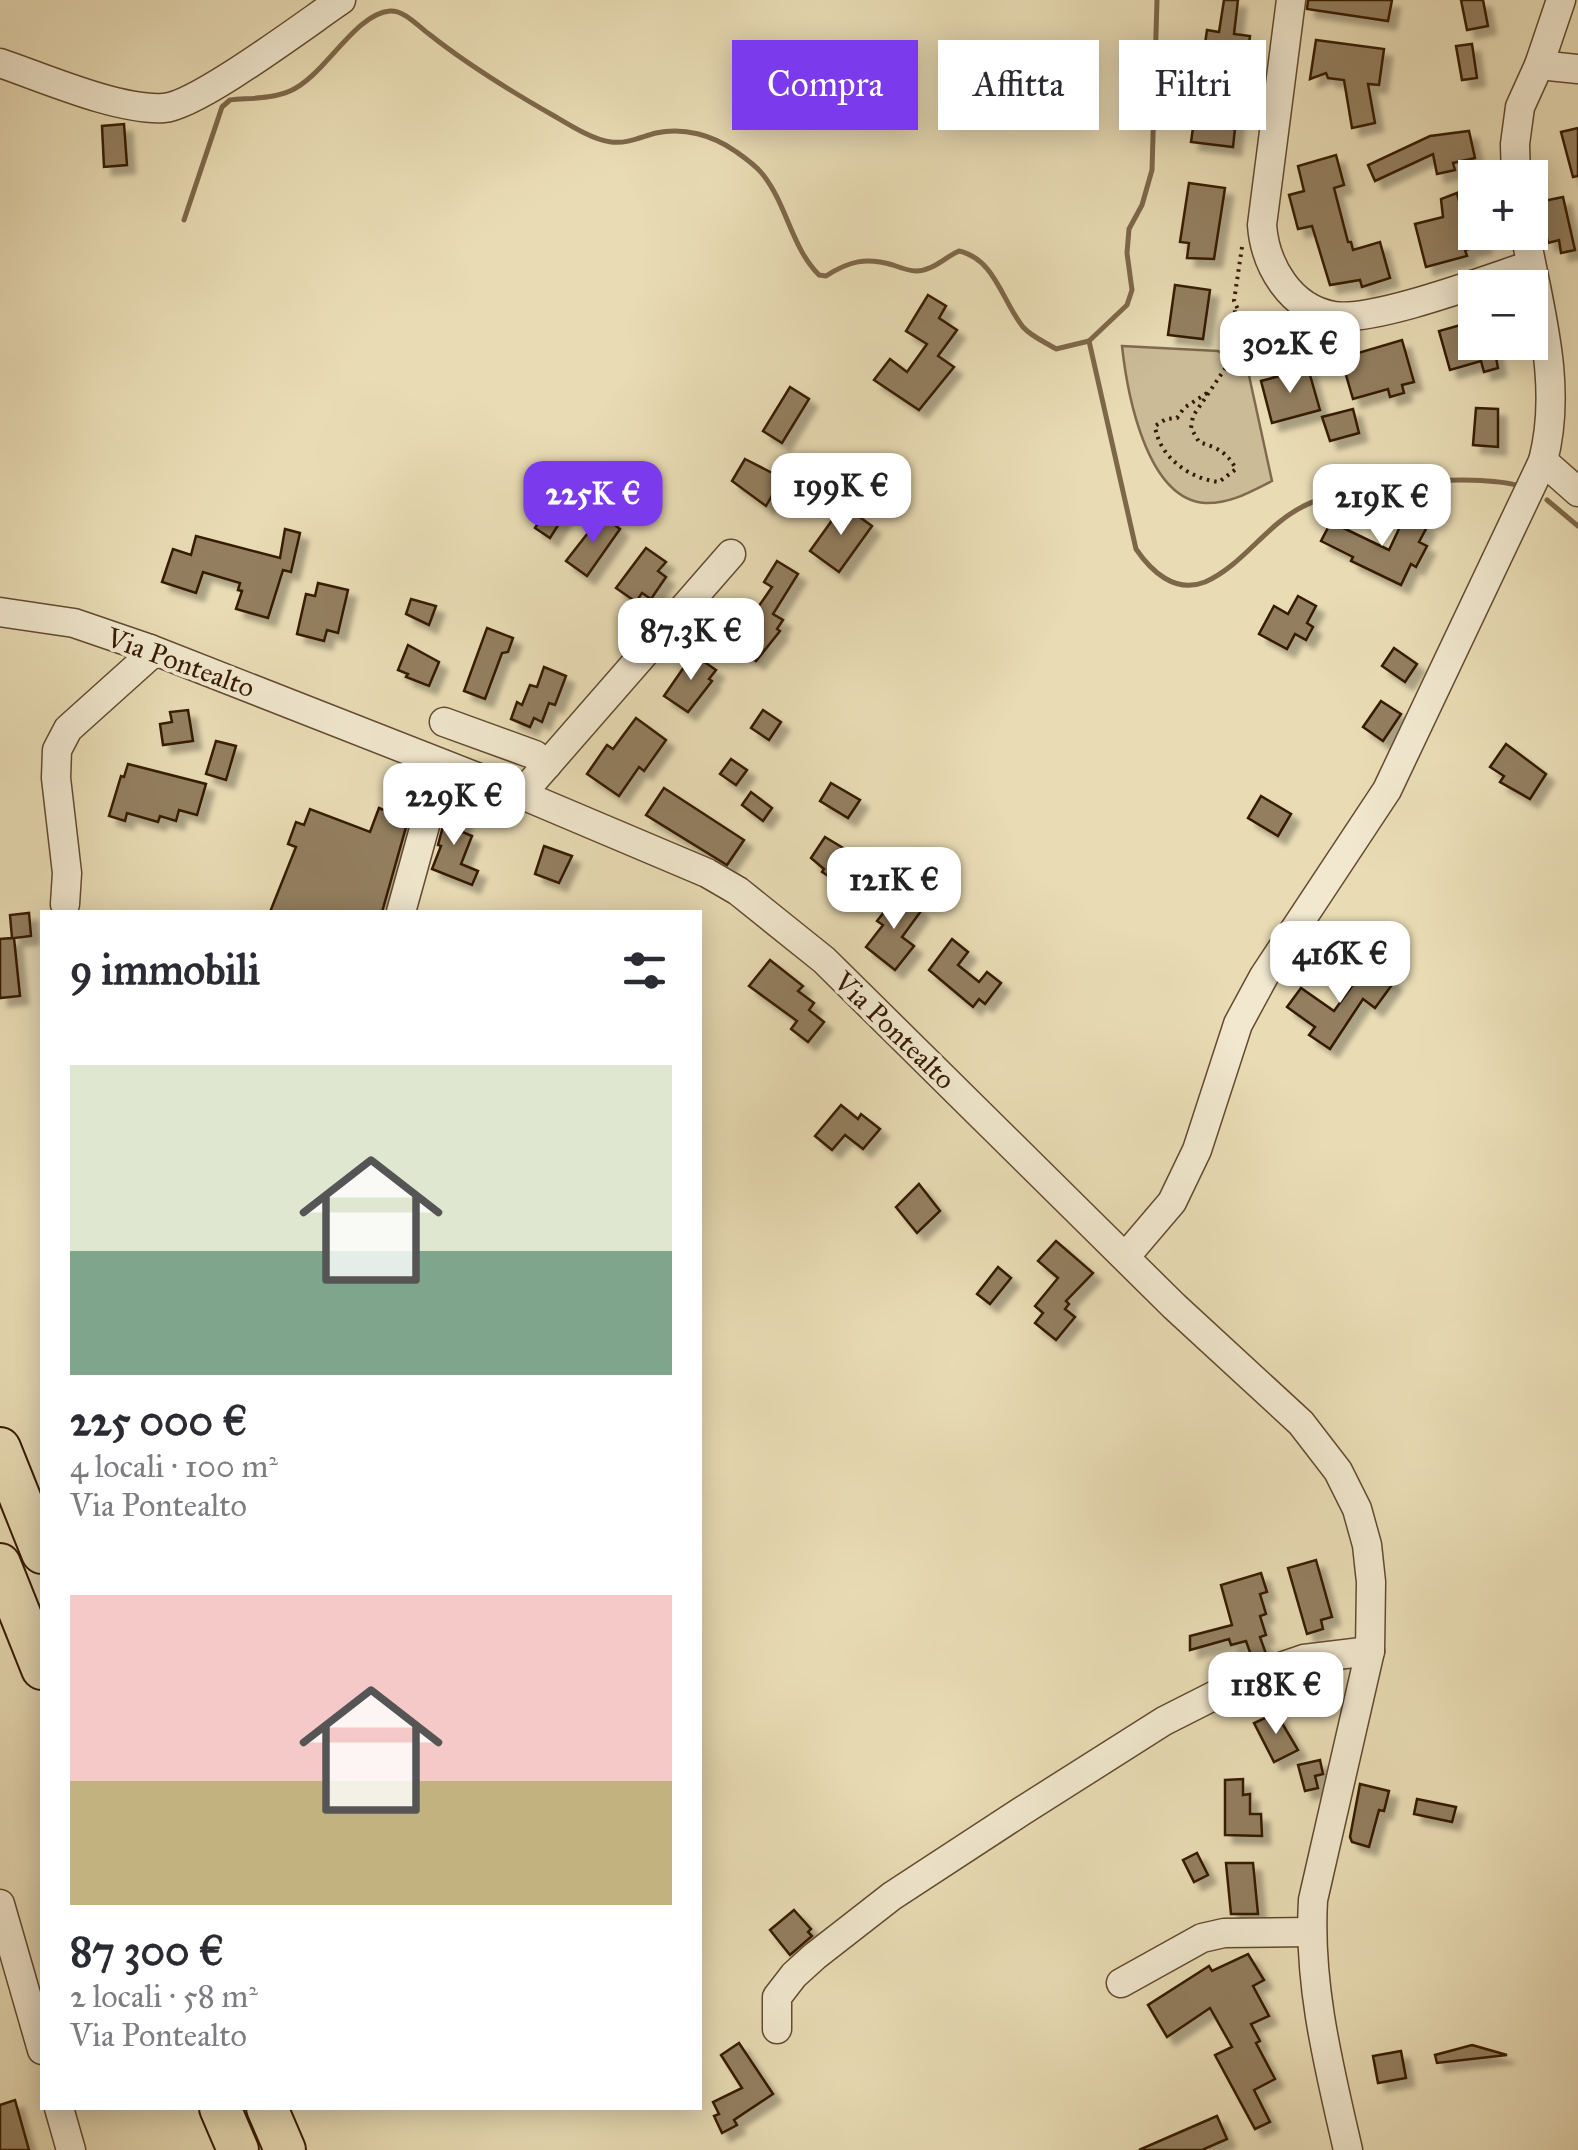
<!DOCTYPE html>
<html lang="it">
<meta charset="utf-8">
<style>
body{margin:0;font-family:"IM FELL Great Primer",serif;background:#f7f7f7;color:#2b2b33;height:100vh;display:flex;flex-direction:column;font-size:38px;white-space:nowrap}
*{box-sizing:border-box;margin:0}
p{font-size:32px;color:#7c7c81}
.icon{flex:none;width:55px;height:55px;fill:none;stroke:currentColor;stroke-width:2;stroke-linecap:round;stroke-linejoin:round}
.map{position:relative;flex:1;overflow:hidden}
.details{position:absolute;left:40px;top:910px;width:662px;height:1200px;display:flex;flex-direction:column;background:#fff;border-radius:0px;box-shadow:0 5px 25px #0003}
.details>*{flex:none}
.top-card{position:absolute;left:732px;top:40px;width:695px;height:90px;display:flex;gap:20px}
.tools{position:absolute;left:1458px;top:160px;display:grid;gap:20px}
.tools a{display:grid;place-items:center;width:90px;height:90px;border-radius:0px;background:#fff;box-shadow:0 5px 25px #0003;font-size:50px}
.price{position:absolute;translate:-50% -85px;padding:0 22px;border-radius:20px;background:#fff;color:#222;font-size:32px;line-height:65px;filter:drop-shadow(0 2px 5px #0008)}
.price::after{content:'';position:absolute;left:50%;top:60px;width:30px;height:22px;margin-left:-15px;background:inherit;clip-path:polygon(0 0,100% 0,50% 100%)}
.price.current{background:#7c3aed;color:#fff}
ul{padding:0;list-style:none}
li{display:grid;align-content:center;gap:20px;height:530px;padding:0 30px}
li span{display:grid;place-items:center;height:310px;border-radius:0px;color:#555}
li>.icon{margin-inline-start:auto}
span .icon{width:180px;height:180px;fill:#fffc;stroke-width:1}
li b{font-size:42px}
h2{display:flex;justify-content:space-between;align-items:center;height:120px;padding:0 30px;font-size:42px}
.chip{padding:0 35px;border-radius:0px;background:#fff;box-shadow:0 5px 25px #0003;font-size:35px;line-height:90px}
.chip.current{background:#7c3aed;color:#fff}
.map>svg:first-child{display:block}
</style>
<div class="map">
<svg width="1578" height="2150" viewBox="0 0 1578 2150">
<defs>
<filter id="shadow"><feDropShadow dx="8" dy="8" stdDeviation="2.5" flood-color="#0004"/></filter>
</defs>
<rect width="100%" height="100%" fill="#e9dcb5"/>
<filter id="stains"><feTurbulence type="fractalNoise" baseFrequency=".002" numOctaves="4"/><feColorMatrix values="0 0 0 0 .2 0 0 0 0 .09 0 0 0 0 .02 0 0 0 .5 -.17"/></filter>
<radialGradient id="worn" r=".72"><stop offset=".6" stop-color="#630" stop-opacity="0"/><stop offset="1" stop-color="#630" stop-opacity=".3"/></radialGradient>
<path fill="#cbbb97" stroke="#806a4d" stroke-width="2.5" d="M1122,346L1218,351L1248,371L1272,481C1250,492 1230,504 1205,503C1146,499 1127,392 1122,346Z"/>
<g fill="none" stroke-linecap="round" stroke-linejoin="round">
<g stroke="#7d6749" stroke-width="5">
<path d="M1157,0L1152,170L1142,205L1129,229L1127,253L1132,290L1127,305L1089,341L1136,549C1151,571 1175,594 1205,582C1242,566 1266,525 1302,507C1344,484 1475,472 1520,486"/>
<path d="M184,220L222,107L230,100C250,98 272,99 290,91C325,76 354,14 390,11C404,10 418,26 429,34C468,65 512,92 556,117C571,126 594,140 611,142C627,144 641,137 656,133C684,127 712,135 735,151C745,158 757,166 764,176C787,206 792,248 819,275L826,276C849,261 866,257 893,265C901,268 909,271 916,271C933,271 945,257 959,251C995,259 1002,301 1023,327C1032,337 1045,342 1056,349L1089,341"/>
<path d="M1547,500L1578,526"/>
</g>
</g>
<g fill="#937f60" stroke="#361a03" stroke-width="2.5" filter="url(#shadow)">
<path d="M1224,0H1238L1234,34L1250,36L1245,74L1241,73L1233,147L1191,142L1207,30L1219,32Z"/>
<path d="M1308,0H1392L1388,21L1307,9Z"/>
<path d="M1461,0H1483L1488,26L1467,30Z"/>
<path d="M1316,40L1384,49L1379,85L1368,84L1375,123L1352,128L1344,80L1328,78L1326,73L1310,79Z"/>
<path d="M1472,44L1477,78L1462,80L1456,46Z"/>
<path d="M124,124L127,165L104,167L102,126Z"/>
<path d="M1578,128V176L1573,177L1561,132Z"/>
<path d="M1469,131L1475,158L1453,163L1455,170L1437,174L1433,154L1375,181L1368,165L1430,136Z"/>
<path d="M1336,155L1344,185L1334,188L1348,242H1351L1353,250L1380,242L1390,278L1362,287L1360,280L1330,285L1312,226L1298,229L1289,195L1304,191L1298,166Z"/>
<path d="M1189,183L1225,188L1214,259L1187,258L1189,243L1180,242Z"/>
<path d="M1457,193L1460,205L1472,202L1475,232H1480L1484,245L1465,250L1467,256L1426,267L1415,224L1443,217L1441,199Z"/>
<path d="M1563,197L1575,250L1561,253L1559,240L1548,243L1539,202Z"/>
<path d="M1175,285L1210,290L1203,339L1168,335Z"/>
<path d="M928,295L946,306L939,318L957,330L938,356L954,367L919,410L874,380L890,359L907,372L927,344L906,331Z"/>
<path d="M1475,321V342H1493L1498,368L1484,372L1481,361L1450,370L1439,331Z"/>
<path d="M1402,340L1414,382L1402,385L1404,393L1390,397L1388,389L1353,399L1341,358Z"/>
<path d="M1308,368L1320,410L1272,423L1261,381Z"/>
<path d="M790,387L809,399L782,443L763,431Z"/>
<path d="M1476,408L1498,409V447L1473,445Z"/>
<path d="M1353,409L1359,433L1330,441L1322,417Z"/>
<path d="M745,459L782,478L766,506L732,481Z"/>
<path d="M557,493L572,503L550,538L535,528Z"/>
<path d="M843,505L872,526L839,572L810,551Z"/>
<path d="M602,515L620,529L587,576L566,561Z"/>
<path d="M1405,516L1427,527L1419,542L1427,546L1416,567L1411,564L1401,585L1351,561L1353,557L1321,541L1331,522L1389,550Z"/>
<path d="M285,529L300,533L291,572L283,570L268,618L236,609L242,591L238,590L240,583L203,572L196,593L162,582L173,549L191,555L196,536L280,558Z"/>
<path d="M646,548L666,562L658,571L666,577L651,599L642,593L636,602L616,588Z"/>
<path d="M777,561L798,574L773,614L783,620L777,629L780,631L756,661L732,645L772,587L764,582Z"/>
<path d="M318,583L348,590L338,633L327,630L324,641L297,634L306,594L315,596Z"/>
<path d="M1298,596L1316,606L1307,623L1313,627L1306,640L1295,634L1287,649L1259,634L1274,606L1288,614Z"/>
<path d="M411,599L436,606L429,625L406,614Z"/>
<path d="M487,628L513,638L508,652L502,653L485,699L464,691Z"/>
<path d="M408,645L439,662L429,686L406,677L408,674L398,670Z"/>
<path d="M1394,648L1417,664L1405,682L1382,666Z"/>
<path d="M693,654L716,670L709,679L712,681L688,712L664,696Z"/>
<path d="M544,667L566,676L555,705L549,703L542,722L534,718L530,727L511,719L517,702L522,705L530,685L537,687Z"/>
<path d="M1381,701L1401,714L1383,741L1363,727Z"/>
<path d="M188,710L193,741L163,745L160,724L172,722L170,712Z"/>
<path d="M763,710L781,722L769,740L751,728Z"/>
<path d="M636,718L666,740L644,771L639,767L619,796L587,774L607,745L613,749Z"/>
<path d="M216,741L236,746L226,780L206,774Z"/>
<path d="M1506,744L1546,774L1530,799L1500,782L1504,776L1490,767Z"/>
<path d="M731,759L747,770L736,785L720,774Z"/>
<path d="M128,764L206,784L197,815L179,810L176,821L160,816L158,822L127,813L125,821L109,816L121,776L124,777Z"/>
<path d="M831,783L860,800L848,818L820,801Z"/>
<path d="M664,788L744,840L727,865L646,815Z"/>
<path d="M751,792L772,808L763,821L742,805Z"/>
<path d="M1261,796L1291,814L1278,836L1248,818Z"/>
<path d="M449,804L467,811L460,831L472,836L461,864L478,871L472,885L432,869L441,846L438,845Z"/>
<path d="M379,808L408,820L382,912H270L296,847L288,844L296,822L304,825L310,809L370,832Z"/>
<path d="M825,837L853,854L836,881L822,872L824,869L811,858Z"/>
<path d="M544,846L572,856L559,883L535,874Z"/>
<path d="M880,862L897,874L888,887L872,875Z"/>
<path d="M899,893L921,911L902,937L914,946L895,970L866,947L883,925L877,921Z"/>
<path d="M29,913L31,936L14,938L20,996L0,998V939L12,938L10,915Z"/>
<path d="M952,939L968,952L958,965L979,982L987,972L1001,983L985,1004L979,999L973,1007L929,970Z"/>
<path d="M770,960L803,986L798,991L814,1003L809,1010L824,1022L808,1042L791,1029L797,1021L749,986Z"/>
<path d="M1368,964L1394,982L1375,1008L1363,999L1330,1049L1309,1035L1315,1027L1287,1007L1301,988L1334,1011Z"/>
<path d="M841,1105L858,1119L861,1114L880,1129L863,1149L845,1135L832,1150L815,1136Z"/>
<path d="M919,1184L940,1211L917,1233L896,1207Z"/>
<path d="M1056,1241L1093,1273L1066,1301L1069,1304L1065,1309L1075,1317L1056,1340L1035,1323L1043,1313L1035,1306L1058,1278L1038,1261Z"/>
<path d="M998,1267L1011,1278L990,1304L977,1294Z"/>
<path d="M1316,1560L1332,1617L1321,1620L1323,1629L1307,1634L1288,1568Z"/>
<path d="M1261,1573L1267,1592L1260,1594L1266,1614L1260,1616L1266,1635L1260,1637L1266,1654L1252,1658L1246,1641L1231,1645L1229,1639L1190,1650V1636L1232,1625L1221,1585Z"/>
<path d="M1276,1713L1298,1750L1274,1762L1254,1723Z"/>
<path d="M1320,1760L1323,1774L1315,1776L1318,1788L1305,1791L1298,1765Z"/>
<path d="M1243,1779V1795L1250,1794V1814H1261L1262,1836L1225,1835V1780Z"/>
<path d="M1360,1784L1389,1791L1384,1811L1379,1810L1369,1847L1352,1842L1350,1837Z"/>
<path d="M1417,1799L1456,1807L1452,1822L1414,1814Z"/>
<path d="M1197,1853L1208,1875L1194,1882L1183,1860Z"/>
<path d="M1226,1863H1253L1258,1914H1231Z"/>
<path d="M794,1910L811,1929L808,1932L812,1936L790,1955L770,1930Z"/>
<path d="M1248,1954L1264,1980L1253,1986L1269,2016L1251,2024L1260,2041L1256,2043L1275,2079L1254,2090L1270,2122L1255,2129L1215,2055L1232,2047L1210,2008L1167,2037L1148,2005L1209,1966L1212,1971Z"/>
<path d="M739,2043L773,2094L734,2120L737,2125L722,2133L714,2116L719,2114L713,2102L742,2088L721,2055Z"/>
<path d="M1472,2045L1507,2055L1437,2063L1435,2055Z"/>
<path d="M1401,2051L1406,2078L1378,2083L1373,2056Z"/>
<path d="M15,2100L29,2150H0V2105Z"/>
<path d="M1217,2116L1227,2139L1202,2150H1139Z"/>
</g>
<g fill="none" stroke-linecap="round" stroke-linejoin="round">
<defs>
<g id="minor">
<path d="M1291,0L1262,225C1265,265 1290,309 1334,316C1375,322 1488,279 1531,265"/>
<path d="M0,63C44,78 119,111 164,108C197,106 307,23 341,0"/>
<path d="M1539,65L1578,69"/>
<path d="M1516,178L1515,144L1520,107L1539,65L1561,0"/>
<path d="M1543,461L1578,492"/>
<path d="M0,612L74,623L150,649L525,796L707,873L738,891L824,960L1174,1306L1301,1423L1338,1471L1357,1509L1367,1545L1371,1582L1370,1651L1313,1900C1308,1985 1329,2067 1348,2150"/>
<path d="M444,722L535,755L547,765"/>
<path d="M525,796L532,782L731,554"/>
<path d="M65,904L67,873L56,778L57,750L68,729L147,658L150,649"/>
<path d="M401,912L442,764"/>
<path d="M1126,1256L1172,1202L1197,1150L1238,1024L1264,976L1387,790L1543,461C1563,385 1539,308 1525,232"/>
<path d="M0,1904L42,2050"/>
<path d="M1121,1983L1202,1938L1224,1933L1311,1932"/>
<path d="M777,2029V1997L794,1975L815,1956L892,1896L1022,1811L1164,1721L1251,1677L1304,1659L1370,1651"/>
<path d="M59,2108L71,2150"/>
</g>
<g id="highway">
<path d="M0,1448L42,1553"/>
<path d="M0,1564L42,1669"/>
<path d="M220,2108L238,2150"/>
<path d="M267,2108L285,2150"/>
</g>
</defs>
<use href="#minor" stroke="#634a30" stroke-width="31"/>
<use href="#highway" stroke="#361a03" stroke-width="44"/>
<g stroke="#361a03" stroke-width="4" stroke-dasharray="2.5 5" stroke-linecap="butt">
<path d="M1242,247L1234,301L1243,320L1272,344L1290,350L1342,340"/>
<path d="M1233,357L1288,351"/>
<path d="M1207,393L1184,408L1177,418L1166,419L1155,426C1159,457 1190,479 1219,482L1236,469C1226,451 1217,448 1199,442L1191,428L1193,416L1233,357L1235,309"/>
</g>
<use href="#minor" stroke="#f1e8cf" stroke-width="28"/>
<use href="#highway" stroke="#e9dcb5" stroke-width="40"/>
</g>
<g text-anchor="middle" stroke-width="8" stroke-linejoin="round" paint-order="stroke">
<g font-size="28" fill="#361a03" stroke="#f1e8cf">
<text transform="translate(181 662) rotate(20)" y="10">Via Pontealto</text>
<text transform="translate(895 1030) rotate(44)" y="10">Via Pontealto</text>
</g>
</g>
<rect width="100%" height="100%" filter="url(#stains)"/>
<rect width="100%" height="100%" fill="url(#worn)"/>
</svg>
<div class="tools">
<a>+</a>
<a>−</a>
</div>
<b class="price" style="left:1290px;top:396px">302K €</b>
<b class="price" style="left:841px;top:538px">199K €</b>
<b class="price current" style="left:593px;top:546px">225K €</b>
<b class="price" style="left:1382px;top:549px">219K €</b>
<b class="price" style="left:691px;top:683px">87.3K €</b>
<b class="price" style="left:454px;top:848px">229K €</b>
<b class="price" style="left:894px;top:932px">121K €</b>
<b class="price" style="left:1340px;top:1006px">416K €</b>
<b class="price" style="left:1276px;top:1737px">118K €</b>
<div class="top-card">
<a class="chip current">Compra</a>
<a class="chip">Affitta</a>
<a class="chip">Filtri</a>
</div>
<section class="details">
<h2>9 immobili<svg class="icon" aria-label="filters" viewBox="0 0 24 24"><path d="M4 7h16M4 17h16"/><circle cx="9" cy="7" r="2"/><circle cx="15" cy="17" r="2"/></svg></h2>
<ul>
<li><span style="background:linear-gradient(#dfe7d0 60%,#7fa58c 0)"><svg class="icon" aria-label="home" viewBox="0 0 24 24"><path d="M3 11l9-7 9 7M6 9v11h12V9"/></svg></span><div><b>225 000 €</b><p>4 locali · 100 m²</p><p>Via Pontealto</p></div></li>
<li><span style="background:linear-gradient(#f6c9c9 60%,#c2b280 0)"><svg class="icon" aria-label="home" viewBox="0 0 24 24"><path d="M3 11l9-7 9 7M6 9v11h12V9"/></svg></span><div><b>87 300 €</b><p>2 locali · 58 m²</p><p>Via Pontealto</p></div></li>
</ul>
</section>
</div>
